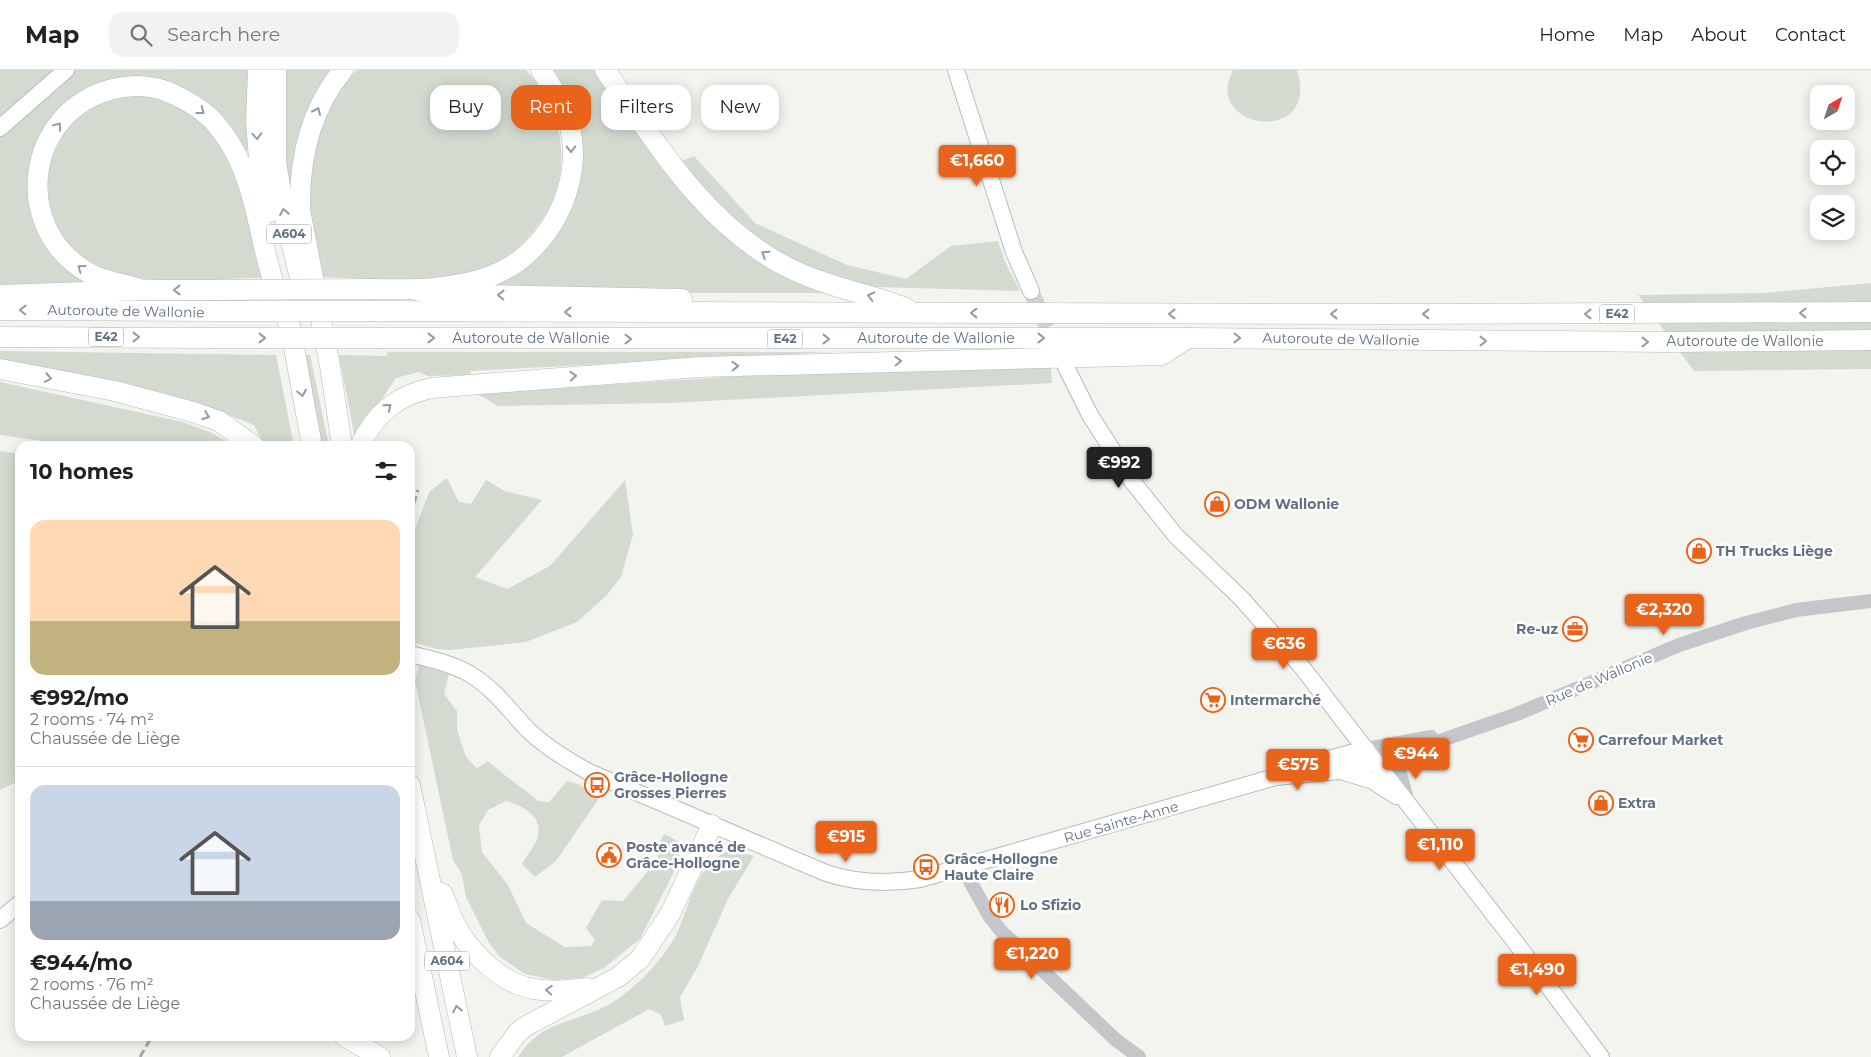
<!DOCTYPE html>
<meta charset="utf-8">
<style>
body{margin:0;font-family:Montserrat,sans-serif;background:#f2f2f2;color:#222;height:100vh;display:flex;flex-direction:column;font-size:19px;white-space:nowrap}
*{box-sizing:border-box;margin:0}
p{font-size:16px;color:#767676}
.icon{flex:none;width:28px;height:28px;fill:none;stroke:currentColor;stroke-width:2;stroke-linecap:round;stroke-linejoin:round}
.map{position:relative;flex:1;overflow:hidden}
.drawer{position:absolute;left:15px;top:371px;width:400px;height:600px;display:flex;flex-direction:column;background:#fff;border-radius:15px;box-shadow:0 2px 12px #0003}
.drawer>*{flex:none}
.hud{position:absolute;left:430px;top:15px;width:475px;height:45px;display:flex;gap:10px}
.needle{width:32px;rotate:39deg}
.fabs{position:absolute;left:1810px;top:15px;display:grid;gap:10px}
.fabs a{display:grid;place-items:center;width:45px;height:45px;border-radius:10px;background:#fff;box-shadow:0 2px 12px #0003;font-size:25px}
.price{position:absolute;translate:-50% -42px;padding:0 11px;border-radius:5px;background:#e9631a;color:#fff;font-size:16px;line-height:32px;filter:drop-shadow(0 1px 2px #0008)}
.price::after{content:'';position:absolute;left:50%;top:30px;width:15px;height:11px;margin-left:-8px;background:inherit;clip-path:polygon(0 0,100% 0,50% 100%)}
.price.active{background:#222;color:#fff}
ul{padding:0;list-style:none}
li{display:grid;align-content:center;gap:10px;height:265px;padding:0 15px}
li+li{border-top:1px solid #e0e0e0}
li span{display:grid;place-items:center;height:155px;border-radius:15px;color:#555}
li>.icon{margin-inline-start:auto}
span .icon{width:90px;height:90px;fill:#fffc;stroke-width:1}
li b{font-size:21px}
h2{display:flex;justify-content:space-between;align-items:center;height:60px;padding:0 15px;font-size:21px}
.tag{padding:0 18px;border-radius:15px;background:#fff;box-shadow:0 2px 12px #0003;font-size:18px;line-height:45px}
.tag.active{background:#e9631a;color:#fff}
header{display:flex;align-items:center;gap:30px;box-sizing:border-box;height:70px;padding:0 25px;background:#fff;border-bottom:1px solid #e0e0e0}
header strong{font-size:24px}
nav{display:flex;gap:28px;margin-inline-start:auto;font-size:18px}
.search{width:350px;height:45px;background:#f2f2f2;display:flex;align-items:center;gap:12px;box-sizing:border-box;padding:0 18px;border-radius:15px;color:#767676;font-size:19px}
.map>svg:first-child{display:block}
</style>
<header>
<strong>Map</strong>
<div class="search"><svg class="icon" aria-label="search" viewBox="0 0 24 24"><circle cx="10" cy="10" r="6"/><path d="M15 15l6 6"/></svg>Search here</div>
<nav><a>Home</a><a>Map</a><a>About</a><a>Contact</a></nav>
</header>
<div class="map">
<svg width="1871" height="987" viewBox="0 0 1871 987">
<rect width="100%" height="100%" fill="#f4f4ef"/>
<g fill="#d3dbd0">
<path d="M0,0H56L0,50Z"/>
<path d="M76,0H254L255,80L245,81C240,73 234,58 226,53C215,47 123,8 116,9C81,16 55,39 38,70L52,183L68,200L89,213L0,216V66Z"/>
<path d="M281,0H333L293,127L287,126Z"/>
<path d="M357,0H526C569,48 575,114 532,163C519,178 503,192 483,199C428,217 377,208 321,207C318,186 313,164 310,142C304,92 321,36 357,0Z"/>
<path d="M548,0H600L700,136L844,223H678L490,215L573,124Z"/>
<path d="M1233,0H1297C1321,77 1201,60 1233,0Z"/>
<path d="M131,25C147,26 168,28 182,37C240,73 249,148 263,208C216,208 150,217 105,200C54,181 31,120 59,73C62,67 65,59 70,54C89,36 107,31 131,25Z"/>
<path d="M694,86L755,153L847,195L906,209L951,176L998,171L1006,194L1020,221L876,217L841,210L783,185L730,148L681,91Z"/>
<path d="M1871,213V299L1694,301L1638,225L1764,223Z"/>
<path d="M0,281L276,285L294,376H268L262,371L254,355L203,335L172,326L0,291Z"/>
<path d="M388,282H832L471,301L470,305L428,306L419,302L396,308L355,369L339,285L386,286Z"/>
<path d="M305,285H310L329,376H321Z"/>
<path d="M1051,295L1052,313L671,333L498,336L476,323L759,305Z"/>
<path d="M0,312L183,352L210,362L234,376H77L0,365Z"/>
<path d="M0,381L20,384V721L14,713L0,720Z"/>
<path d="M447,408L459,432L471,434L486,410L505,421L542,430L475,507L507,519L550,496L625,410L633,465L621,507L607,525L577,552L526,572L450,580L436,579L412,572L410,565V473L429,422Z"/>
<path d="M419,595L449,604L444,624L457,641V660L466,687L477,698L488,691C504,706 522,717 538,731L549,732L567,711L578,714L600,727L556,791L535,807L522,794C527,785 536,775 538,765C543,746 521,735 506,731L488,740L479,755L482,782L508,815L526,853L565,877L591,876L595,870L586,858L602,830L623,831L657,790L660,772L664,764L678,771L680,790L640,869L604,898L582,908L554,910L525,904L500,887L488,871L466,827L462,805L453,790L415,611Z"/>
<path d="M729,780L754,786L728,829L697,898L680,927L684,950L665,956L661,945L649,939L562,987H518C542,950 573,954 608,935C620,929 634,916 644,907C657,893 670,878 678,861C692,829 695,797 729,780Z"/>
</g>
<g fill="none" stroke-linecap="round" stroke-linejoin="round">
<path stroke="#d0d3d4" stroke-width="16" stroke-dasharray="16 8" stroke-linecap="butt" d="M1031,221L1057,278"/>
<defs>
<g id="secondary">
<path d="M956,0L1014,182L1031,221"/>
<path d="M0,58L66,0"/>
<path d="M1066,297L1090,345L1132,411L1176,466L1241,528L1301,596L1516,873L1601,987"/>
<path d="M410,584C430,589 450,593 468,603C494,618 509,640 529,661C547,678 567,690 589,702L826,803C856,813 888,814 920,809L1275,707L1339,701L1376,693"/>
<path d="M1292,699L1366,679"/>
<path d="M1344,702L1373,711L1396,726"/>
<path d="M0,850L20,833"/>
</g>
<g id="motorway">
<path d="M258,0L256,52L259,89L268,143"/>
<path d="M276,0V91L285,148L301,212"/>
<path d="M605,0C657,73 703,153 785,196C823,216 866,223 906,238"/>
<path d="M371,219C412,220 452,220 491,206C547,185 584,117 570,57C564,36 553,18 541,0"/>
<path d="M143,220C125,214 105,212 89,203C10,159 25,41 113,19C134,14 155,15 175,25C192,33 209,44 220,59C253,100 257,156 271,204C276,223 284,240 290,258"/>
<path d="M415,220L435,224L682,229"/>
<path d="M0,225L143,220H211"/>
<path d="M0,240L212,241"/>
<path d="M376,241L1383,244L1871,242"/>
<path d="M289,250L312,376"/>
<path d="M0,267L213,268"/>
<path d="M382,268H1188L1670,272L1871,270"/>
<path d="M0,299L115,321L193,342L219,351L254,376"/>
<path d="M342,376L330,296L300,140C299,89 310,40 343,0"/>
<path d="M360,376C375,344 396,326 431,318L700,297L1162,285L1188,268"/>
<path d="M410,715L467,987"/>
<path d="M442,823C447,832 449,842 454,852C468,881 501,914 534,919C552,922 570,920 588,918"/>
<path d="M410,850L439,987"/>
<path d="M344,966L380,987"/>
<path d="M500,987L518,962L526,956L618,907L640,889L670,844L712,755"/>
</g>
</defs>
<use href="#secondary" stroke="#b6b9be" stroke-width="18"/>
<use href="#motorway" stroke="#b6b8bb" stroke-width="21"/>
<g stroke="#c4c6ca" stroke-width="14">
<path d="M1366,679L1431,667"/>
<path d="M1376,693L1517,644L1679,575L1746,553L1796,540L1871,531"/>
<path d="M1407,729L1399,699L1410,682"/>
<path d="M962,797L990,847L1001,861L1116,970L1139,987"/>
</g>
<use href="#secondary" stroke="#fff" stroke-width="16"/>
<use href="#motorway" stroke="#fff" stroke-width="20"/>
<g stroke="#a3a8ae" stroke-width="3" stroke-dasharray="8 4" stroke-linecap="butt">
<path d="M410,445L418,420"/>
<path d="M140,987L152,966"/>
</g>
<defs>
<g id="motorway-bridge">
<path d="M211,220L371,219"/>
<path d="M212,241H376"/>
<path d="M213,268H382"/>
</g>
</defs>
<use href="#motorway-bridge" stroke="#b6b8bb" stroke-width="21" stroke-linecap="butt"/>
<use href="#motorway-bridge" stroke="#fff" stroke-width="20"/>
</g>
<defs><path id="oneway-chevron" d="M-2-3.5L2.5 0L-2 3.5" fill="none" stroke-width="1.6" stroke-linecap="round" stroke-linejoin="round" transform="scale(1.25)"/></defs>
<g stroke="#919ba8">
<use href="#oneway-chevron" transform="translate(201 41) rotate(38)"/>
<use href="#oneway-chevron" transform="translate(317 41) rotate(-67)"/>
<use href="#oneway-chevron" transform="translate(58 56) rotate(-53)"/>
<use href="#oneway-chevron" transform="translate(257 66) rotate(86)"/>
<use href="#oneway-chevron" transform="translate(571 79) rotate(89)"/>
<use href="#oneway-chevron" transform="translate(284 142) rotate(-99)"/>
<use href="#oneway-chevron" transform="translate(765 184) rotate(-147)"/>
<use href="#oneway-chevron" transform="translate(81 198) rotate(-144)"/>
<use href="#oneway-chevron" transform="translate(177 220) rotate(-180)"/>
<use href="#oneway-chevron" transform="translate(501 225) rotate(-179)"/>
<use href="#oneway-chevron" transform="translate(871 226) rotate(-166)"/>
<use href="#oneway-chevron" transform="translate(23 240) rotate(-179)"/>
<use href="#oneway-chevron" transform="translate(568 242) rotate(-180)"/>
<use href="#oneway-chevron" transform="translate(974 243) rotate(-180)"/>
<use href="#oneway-chevron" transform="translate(1803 243) rotate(180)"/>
<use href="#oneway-chevron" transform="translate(1172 244) rotate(-180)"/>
<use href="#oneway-chevron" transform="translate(1334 244) rotate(-180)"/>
<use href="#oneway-chevron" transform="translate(1426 244) rotate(180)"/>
<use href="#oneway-chevron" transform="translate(1588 244) rotate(180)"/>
<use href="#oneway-chevron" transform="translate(136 267)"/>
<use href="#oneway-chevron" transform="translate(262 268)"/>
<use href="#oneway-chevron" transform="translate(431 268)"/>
<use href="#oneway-chevron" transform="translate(1041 268)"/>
<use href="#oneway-chevron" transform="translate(1237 268) rotate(1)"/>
<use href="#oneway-chevron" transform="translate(628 269)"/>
<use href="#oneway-chevron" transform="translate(826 269)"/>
<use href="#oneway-chevron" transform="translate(1483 271)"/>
<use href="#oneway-chevron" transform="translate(1645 272)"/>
<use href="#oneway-chevron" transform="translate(898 291) rotate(-2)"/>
<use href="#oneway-chevron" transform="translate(735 296) rotate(-2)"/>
<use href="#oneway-chevron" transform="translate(573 306) rotate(-4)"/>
<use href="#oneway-chevron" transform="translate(48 308) rotate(11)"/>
<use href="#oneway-chevron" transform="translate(302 323) rotate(79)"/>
<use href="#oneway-chevron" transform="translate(388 337) rotate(-39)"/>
<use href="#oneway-chevron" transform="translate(206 346) rotate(20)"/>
<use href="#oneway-chevron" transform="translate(549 920) rotate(-176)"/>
<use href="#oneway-chevron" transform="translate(457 939) rotate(-102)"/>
</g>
<defs>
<symbol id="shop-ring" viewBox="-11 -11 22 22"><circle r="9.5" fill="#fff" stroke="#e9631a" stroke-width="1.5"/><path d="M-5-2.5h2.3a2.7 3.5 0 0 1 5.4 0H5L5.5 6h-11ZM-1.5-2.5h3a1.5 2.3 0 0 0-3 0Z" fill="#e9631a"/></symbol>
<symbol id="office-ring" viewBox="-11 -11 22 22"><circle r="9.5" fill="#fff" stroke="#e9631a" stroke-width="1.5"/><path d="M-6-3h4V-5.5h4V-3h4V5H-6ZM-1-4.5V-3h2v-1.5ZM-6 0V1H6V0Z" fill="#e9631a"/></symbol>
<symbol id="supermarket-ring" viewBox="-11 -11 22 22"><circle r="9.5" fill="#fff" stroke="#e9631a" stroke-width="1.5"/><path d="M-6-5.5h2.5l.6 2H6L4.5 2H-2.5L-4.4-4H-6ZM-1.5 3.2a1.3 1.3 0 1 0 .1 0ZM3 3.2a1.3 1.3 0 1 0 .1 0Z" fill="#e9631a"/></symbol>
<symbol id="bus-ring" viewBox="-11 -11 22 22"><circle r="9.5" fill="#fff" stroke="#e9631a" stroke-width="1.5"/><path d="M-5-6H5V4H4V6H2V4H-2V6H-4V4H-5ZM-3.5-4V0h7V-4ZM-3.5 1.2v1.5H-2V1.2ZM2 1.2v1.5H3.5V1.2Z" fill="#e9631a"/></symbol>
<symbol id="civic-ring" viewBox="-11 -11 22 22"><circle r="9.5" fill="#fff" stroke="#e9631a" stroke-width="1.5"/><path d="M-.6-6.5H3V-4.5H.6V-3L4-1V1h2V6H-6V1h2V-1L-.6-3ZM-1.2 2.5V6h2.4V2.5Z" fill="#e9631a"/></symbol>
<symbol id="restaurant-ring" viewBox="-11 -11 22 22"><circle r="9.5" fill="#fff" stroke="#e9631a" stroke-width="1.5"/><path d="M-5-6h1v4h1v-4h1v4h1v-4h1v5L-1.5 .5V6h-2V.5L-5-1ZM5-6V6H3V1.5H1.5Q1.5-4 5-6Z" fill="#e9631a"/></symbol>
</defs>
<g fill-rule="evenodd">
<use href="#shop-ring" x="1203" y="420" width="28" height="28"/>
<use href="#shop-ring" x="1685" y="467" width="28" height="28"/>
<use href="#office-ring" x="1561" y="545" width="28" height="28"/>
<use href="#supermarket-ring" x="1199" y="616" width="28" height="28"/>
<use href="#supermarket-ring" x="1567" y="656" width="28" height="28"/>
<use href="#bus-ring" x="583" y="701" width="28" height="28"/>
<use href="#shop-ring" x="1587" y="719" width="28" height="28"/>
<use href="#civic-ring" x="595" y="771" width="28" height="28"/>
<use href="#bus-ring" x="912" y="783" width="28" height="28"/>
<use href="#restaurant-ring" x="988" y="821" width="28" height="28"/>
</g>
<g text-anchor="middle" stroke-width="5" stroke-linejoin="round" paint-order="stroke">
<g fill="#fff" stroke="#919ba8" stroke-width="1">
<rect x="266.5" y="154.5" width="45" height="19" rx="4"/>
<rect x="1599.5" y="234.5" width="35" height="19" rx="4"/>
<rect x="88.5" y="257.5" width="35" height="19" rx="4"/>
<rect x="767.5" y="259.5" width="35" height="19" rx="4"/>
<rect x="424.5" y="881.5" width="45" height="19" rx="4"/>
</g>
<g font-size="12" font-weight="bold" fill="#627082">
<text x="289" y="168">A604</text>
<text x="1617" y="248">E42</text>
<text x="106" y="271">E42</text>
<text x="785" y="273">E42</text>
<text x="447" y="895">A604</text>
</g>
<g font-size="14" fill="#627082" stroke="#fff">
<text transform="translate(126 241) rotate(1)" y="5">Autoroute de Wallonie</text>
<text x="531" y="273">Autoroute de Wallonie</text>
<text x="936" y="273">Autoroute de Wallonie</text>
<text transform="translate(1341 269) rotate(1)" y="5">Autoroute de Wallonie</text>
<text x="1745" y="276">Autoroute de Wallonie</text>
<text transform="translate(1599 609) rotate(-23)" y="5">Rue de Wallonie</text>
<text transform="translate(1121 752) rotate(-16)" y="5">Rue Sainte-Anne</text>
</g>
<g font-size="14" font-weight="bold" fill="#627082" stroke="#fff" text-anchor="start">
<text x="1234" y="439">ODM Wallonie</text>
<text x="1716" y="486">TH Trucks Liège</text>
<text x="1558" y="564" text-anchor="end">Re-uz</text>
<text x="1230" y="635">Intermarché</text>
<text x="1598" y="675">Carrefour Market</text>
<text x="614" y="712">Grâce-Hollogne<tspan x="614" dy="16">Grosses Pierres</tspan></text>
<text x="1618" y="738">Extra</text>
<text x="626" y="782">Poste avancé de<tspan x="626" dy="16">Grâce-Hollogne</tspan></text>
<text x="944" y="794">Grâce-Hollogne<tspan x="944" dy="16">Haute Claire</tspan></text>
<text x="1020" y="840">Lo Sfizio</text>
</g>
</g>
</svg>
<div class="fabs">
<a><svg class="needle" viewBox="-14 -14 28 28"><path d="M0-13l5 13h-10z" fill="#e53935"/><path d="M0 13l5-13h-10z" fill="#767676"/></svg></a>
<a><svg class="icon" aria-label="locate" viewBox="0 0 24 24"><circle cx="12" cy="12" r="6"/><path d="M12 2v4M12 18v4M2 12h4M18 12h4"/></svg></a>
<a><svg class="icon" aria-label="layers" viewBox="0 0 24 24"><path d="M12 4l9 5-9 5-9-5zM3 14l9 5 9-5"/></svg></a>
</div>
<b class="price" style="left:977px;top:117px">€1,660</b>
<b class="price active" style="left:1119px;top:419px">€992</b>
<b class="price" style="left:1664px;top:566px">€2,320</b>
<b class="price" style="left:1284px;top:600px">€636</b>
<b class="price" style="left:1416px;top:710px">€944</b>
<b class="price" style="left:1298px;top:721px">€575</b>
<b class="price" style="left:846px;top:793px">€915</b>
<b class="price" style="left:1440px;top:801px">€1,110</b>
<b class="price" style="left:1032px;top:910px">€1,220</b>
<b class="price" style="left:1537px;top:926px">€1,490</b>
<div class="hud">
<a class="tag">Buy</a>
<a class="tag active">Rent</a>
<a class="tag">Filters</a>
<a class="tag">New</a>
</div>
<section class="drawer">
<h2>10 homes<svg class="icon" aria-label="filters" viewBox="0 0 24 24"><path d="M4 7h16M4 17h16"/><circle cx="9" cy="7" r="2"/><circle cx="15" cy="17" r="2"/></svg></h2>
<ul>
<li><span style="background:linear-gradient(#ffd9b3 65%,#c2b280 0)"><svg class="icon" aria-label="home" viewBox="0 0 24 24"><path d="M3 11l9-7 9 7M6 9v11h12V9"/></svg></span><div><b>€992/mo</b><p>2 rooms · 74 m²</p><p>Chaussée de Liège</p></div></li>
<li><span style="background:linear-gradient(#c9d6e8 75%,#9aa5b1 0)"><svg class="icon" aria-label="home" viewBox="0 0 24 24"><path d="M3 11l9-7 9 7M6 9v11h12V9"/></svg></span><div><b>€944/mo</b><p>2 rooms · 76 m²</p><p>Chaussée de Liège</p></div></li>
</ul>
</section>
</div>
